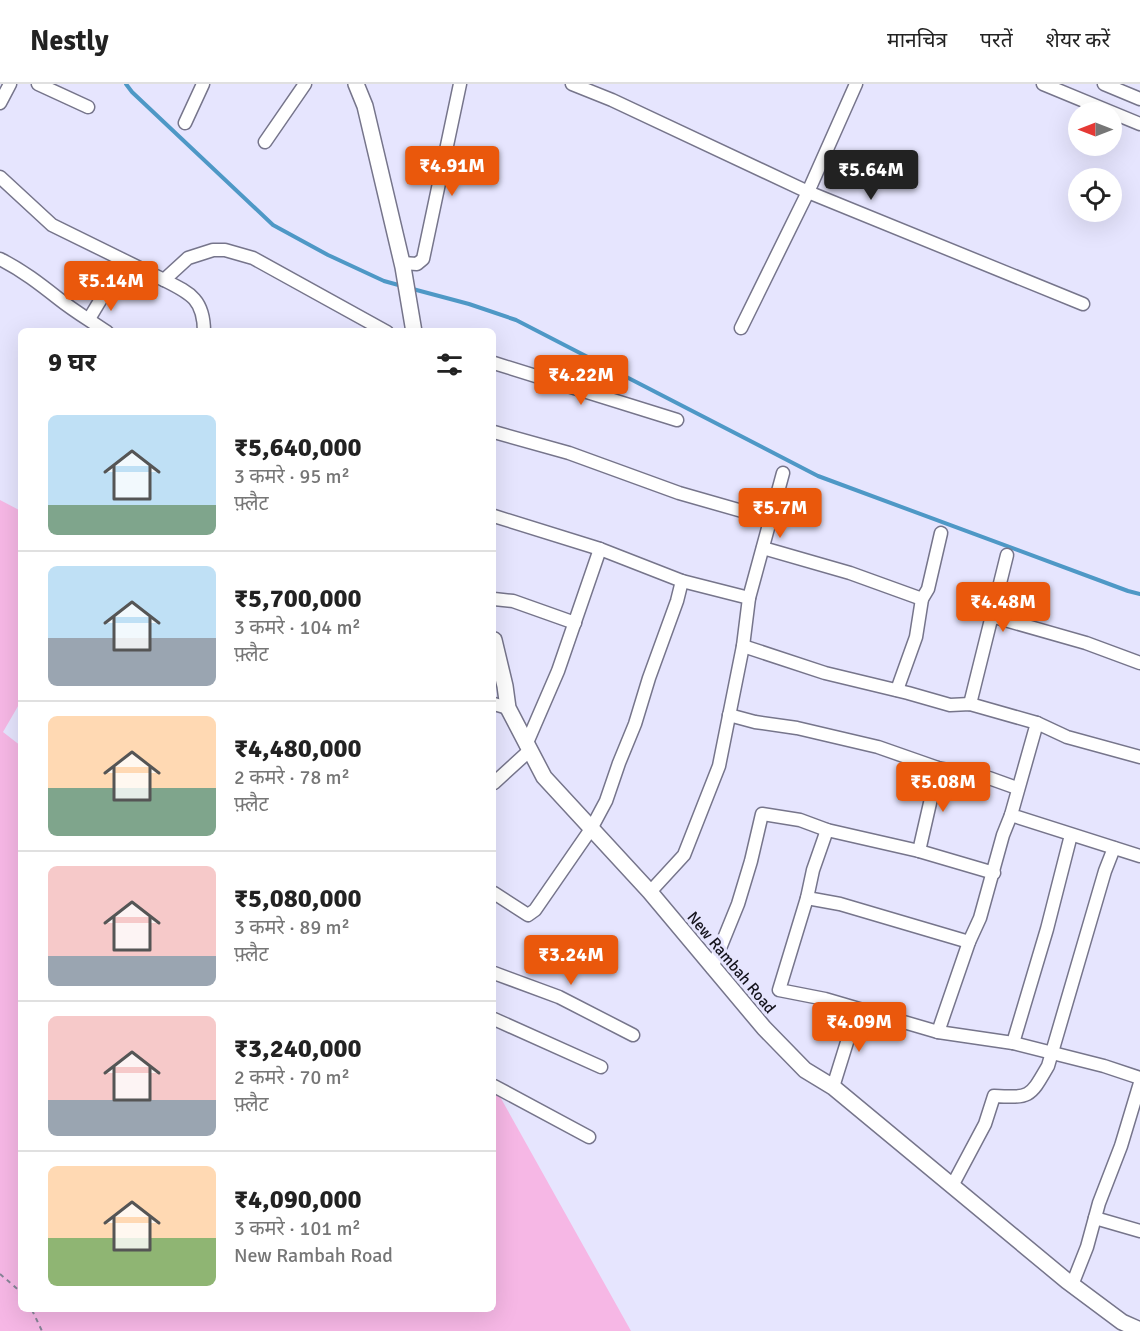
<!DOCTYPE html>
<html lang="hi">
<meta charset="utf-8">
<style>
body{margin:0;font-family:Signika,"Noto Sans Devanagari",sans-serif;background:#f2f2f2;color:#222;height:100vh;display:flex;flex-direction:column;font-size:22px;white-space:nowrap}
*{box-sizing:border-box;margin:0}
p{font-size:20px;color:#767676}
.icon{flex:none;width:33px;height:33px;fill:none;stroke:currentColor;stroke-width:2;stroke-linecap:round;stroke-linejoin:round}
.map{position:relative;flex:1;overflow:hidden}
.drawer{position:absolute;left:18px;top:244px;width:478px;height:984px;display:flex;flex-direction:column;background:#fff;border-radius:9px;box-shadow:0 6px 24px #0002}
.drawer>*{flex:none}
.needle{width:39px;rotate:270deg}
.buttons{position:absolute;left:1068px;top:18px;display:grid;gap:12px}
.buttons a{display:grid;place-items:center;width:54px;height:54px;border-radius:50%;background:#fff;box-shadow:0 6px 24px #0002;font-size:30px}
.price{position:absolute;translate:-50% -51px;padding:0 14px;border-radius:6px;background:#ea580c;color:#fff;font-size:20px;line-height:39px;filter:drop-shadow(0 2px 3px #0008)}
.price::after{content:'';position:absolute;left:50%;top:36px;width:18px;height:14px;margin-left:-9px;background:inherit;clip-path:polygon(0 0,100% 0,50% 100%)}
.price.active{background:#222;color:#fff}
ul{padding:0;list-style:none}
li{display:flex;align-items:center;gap:18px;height:150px;padding:0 30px}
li+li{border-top:2px solid #e0e0e0}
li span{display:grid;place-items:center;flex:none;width:168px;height:120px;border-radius:9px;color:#555}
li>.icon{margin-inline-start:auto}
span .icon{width:72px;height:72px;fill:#fffc;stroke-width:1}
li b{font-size:26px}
h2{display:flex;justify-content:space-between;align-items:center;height:72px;padding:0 30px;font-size:26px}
header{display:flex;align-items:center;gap:36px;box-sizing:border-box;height:84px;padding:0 30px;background:#fff;border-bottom:2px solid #e0e0e0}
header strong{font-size:28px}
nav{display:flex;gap:33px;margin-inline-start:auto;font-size:21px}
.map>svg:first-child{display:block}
</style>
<header>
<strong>Nestly</strong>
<nav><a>मानचित्र</a><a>परतें</a><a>शेयर करें</a></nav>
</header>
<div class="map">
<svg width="1140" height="1247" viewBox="0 0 1140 1247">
<rect width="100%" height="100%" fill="#e6e5fe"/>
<path fill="#f6b7e5" d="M0,416L21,427V617L3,648L21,662V1226H494V1002L631,1247H0Z"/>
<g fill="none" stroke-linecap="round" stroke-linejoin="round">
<g stroke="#4e98c6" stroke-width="4">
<path d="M126,0L132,8L273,141L328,171L384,197L402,202"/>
<path d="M409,204L469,220L516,236L818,392L1128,507L1140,510"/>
</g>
<defs>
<g id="minor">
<path d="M38,0L88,23"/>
<path d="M572,0L612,16L808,108L856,0"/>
<path d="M1043,0L1140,40"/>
<path d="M1104,0L1140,15"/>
<path d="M0,19L10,0"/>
<path d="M185,39L203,0"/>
<path d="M265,58L305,0"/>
<path d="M0,93L52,141L164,196L188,174L213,166H225L253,174L387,248"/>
<path d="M0,175C22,186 40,200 59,215C74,227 91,237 107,248"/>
<path d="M402,179L417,180L423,175L460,0"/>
<path d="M164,196C190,209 204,215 204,248"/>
<path d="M89,235L107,205"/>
<path d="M741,244L808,108L1083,220"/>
<path d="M494,279L677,336"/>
<path d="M494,348L569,369L679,409L770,435"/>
<path d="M494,432L600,465L682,497L749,514L743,562L719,682L684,771L650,808"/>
<path d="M763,464L850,489L922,515"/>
<path d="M749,514L783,389"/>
<path d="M494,515L513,517L575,539"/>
<path d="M991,532L1086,559L1140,579"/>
<path d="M743,562L825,589L908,609L950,621L970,620L1037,639L1011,731L1140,772"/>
<path d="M897,606L916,553L922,515L928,505L941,449"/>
<path d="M494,620L508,624"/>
<path d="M970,620L1007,471"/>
<path d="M729,631L755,638L797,644L878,663L938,684L989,694L1017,704"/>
<path d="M1037,639L1067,653L1140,673"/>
<path d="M526,661L558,587L600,465"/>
<path d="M494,699L529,667"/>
<path d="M827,746L813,786L807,814L779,906L825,915L938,948L1013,959L1047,845L1071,751"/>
<path d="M919,767L938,684"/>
<path d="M494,809L528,831L535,826L591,745L606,717L619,679L635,640L649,594L677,517L682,497"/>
<path d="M807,814L840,820L969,858"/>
<path d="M712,884L738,820L751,777L762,730L800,736L827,746L919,767L994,789"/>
<path d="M494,889L559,913L633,951"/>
<path d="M494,935L601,983"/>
<path d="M938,948L969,858L980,834L1003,751L1011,731"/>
<path d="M1013,959L1104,982L1140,994"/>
<path d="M494,1002L589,1053"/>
<path d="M833,1003L857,926"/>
<path d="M952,1102L985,1040L994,1012C1031,1014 1030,1013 1048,982L1105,787L1114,764"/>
<path d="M1095,1134L1140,1147"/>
<path d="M1072,1201L1087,1163L1099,1119L1121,1062L1140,999"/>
</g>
<g id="tertiary">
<path d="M356,0L365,22L403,183L414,248"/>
<path d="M494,556L505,602L508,624L544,693L650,808L764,944L805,986L833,1003L1067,1197L1122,1238L1140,1246"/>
</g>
</defs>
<use href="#minor" stroke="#76758b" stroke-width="15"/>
<use href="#tertiary" stroke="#76758b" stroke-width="18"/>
<g stroke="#858496" stroke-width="2" stroke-dasharray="4.5 4.5" stroke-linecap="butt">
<path d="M0,1190L21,1208"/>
<path d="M32,1226L42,1247"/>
</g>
<use href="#minor" stroke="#fff" stroke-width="12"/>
<use href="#tertiary" stroke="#fff" stroke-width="15"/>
</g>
<g text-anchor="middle" stroke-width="6" stroke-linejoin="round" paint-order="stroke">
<g font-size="16" fill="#14131c" stroke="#e6e5fe">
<text transform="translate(732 878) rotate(50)" y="6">New Rambah Road</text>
</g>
</g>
</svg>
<div class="buttons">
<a><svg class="needle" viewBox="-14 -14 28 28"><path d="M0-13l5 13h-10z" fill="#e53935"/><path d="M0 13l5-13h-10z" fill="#767676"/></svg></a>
<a><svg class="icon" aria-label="locate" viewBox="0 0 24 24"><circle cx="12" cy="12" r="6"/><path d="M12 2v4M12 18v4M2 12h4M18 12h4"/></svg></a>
</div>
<b class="price" style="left:452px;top:113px">₹4.91M</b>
<b class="price active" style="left:871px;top:117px">₹5.64M</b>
<b class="price" style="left:111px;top:228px">₹5.14M</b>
<b class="price" style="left:581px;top:322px">₹4.22M</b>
<b class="price" style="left:780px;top:455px">₹5.7M</b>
<b class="price" style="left:1003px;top:549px">₹4.48M</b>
<b class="price" style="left:943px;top:729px">₹5.08M</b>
<b class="price" style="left:571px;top:902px">₹3.24M</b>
<b class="price" style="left:859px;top:969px">₹4.09M</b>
<section class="drawer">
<h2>9 घर<svg class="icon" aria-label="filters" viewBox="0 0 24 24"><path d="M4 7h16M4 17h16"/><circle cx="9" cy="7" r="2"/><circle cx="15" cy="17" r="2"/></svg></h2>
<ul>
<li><span style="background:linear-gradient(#bfe0f5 75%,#7fa58c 0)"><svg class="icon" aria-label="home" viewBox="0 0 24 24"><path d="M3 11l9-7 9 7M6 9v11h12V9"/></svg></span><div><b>₹5,640,000</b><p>3 कमरे · 95 m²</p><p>फ़्लैट</p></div></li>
<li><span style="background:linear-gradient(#bfe0f5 60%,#9aa5b1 0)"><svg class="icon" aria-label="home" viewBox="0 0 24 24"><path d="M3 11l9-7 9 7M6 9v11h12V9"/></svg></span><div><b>₹5,700,000</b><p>3 कमरे · 104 m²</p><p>फ़्लैट</p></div></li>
<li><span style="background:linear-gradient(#ffd9b3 60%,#7fa58c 0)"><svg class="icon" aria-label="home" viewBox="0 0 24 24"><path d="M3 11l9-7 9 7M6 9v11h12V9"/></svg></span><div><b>₹4,480,000</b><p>2 कमरे · 78 m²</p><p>फ़्लैट</p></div></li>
<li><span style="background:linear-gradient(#f6c9c9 75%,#9aa5b1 0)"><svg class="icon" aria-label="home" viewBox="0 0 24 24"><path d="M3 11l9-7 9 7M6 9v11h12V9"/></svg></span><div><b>₹5,080,000</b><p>3 कमरे · 89 m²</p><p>फ़्लैट</p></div></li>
<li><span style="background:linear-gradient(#f6c9c9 70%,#9aa5b1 0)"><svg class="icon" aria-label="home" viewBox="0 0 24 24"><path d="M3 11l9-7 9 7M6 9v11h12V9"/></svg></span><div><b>₹3,240,000</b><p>2 कमरे · 70 m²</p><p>फ़्लैट</p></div></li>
<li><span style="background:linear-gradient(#ffd9b3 60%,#8fb573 0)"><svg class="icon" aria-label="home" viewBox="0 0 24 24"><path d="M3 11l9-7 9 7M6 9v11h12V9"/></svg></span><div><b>₹4,090,000</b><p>3 कमरे · 101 m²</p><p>New Rambah Road</p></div></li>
</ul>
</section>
</div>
